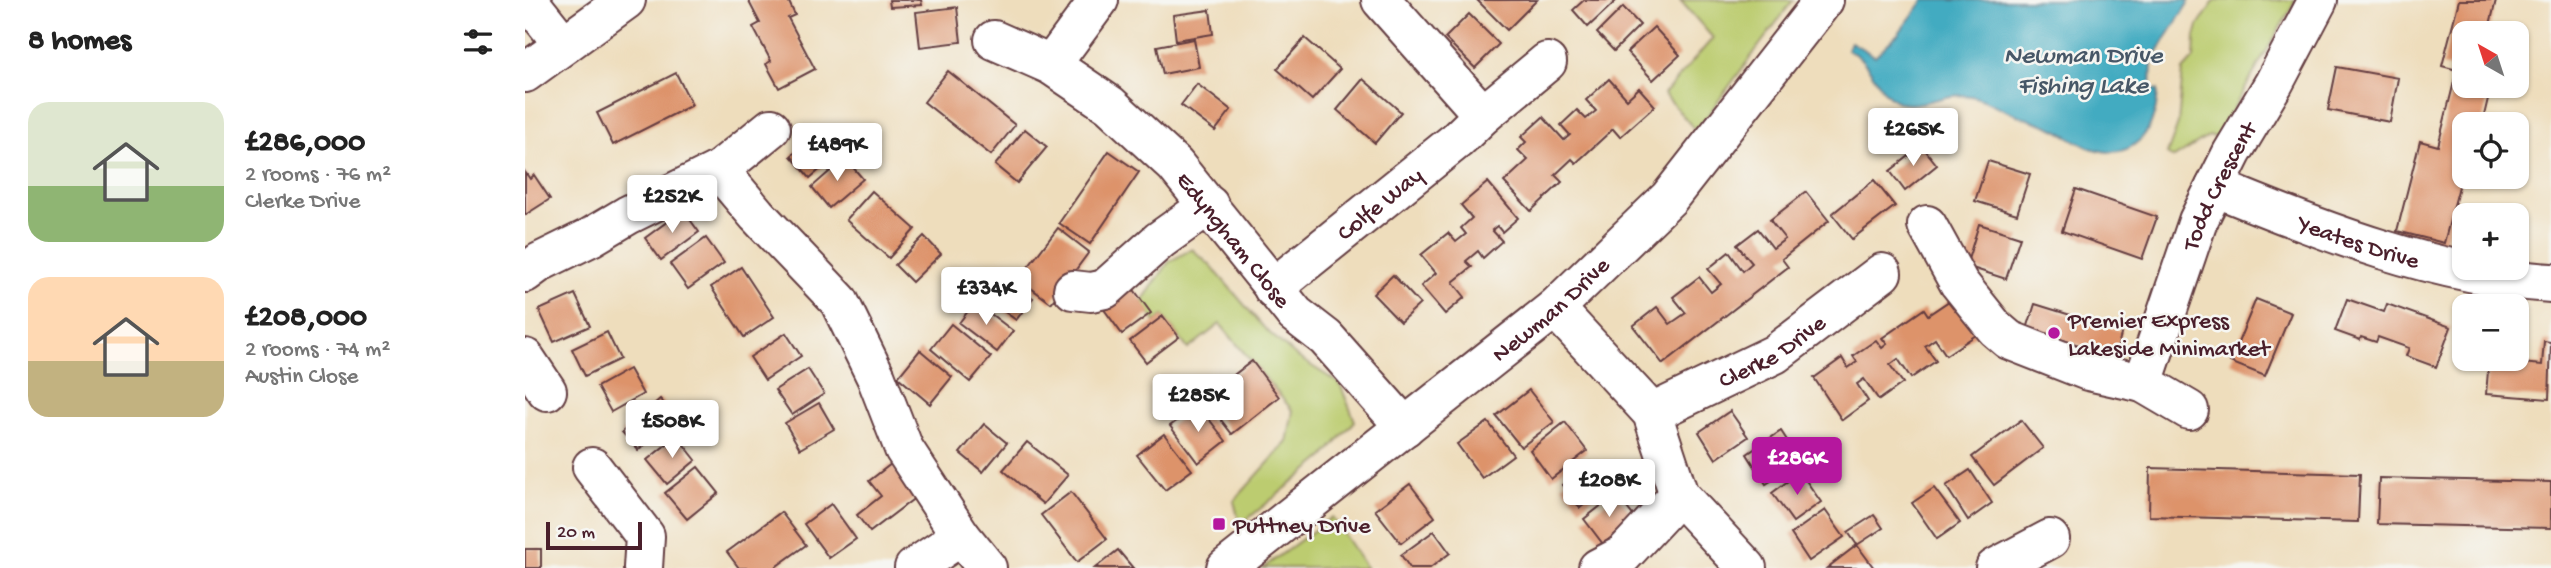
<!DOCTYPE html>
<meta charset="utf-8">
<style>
body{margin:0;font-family:"Gochi Hand",sans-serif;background:#f6f6f6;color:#222;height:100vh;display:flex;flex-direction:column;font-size:26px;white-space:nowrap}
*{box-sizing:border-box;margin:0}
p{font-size:23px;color:#767676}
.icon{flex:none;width:38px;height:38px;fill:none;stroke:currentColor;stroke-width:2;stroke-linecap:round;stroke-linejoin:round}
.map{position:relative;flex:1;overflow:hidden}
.drawer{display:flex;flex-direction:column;background:#fff;width:525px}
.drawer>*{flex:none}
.needle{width:46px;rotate:321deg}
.fabs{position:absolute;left:1927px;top:21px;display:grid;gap:14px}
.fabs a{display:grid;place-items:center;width:77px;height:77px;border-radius:14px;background:#fff;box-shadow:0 2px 5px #0004;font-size:35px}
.scale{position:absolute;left:21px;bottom:18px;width:96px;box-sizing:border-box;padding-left:7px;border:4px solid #4a1f2b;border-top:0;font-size:19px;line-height:24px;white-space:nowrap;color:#4a1f2b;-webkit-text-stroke:5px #f6f6f2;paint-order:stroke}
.price{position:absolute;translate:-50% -60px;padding:0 16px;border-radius:7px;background:#fff;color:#222;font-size:23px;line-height:46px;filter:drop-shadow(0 2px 4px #0008)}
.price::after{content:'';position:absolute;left:50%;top:42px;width:21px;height:16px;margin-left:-10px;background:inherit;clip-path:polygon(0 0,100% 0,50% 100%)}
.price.selected{background:#b5179e;color:#fff}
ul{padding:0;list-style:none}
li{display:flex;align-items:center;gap:21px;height:175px;padding:0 28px}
li span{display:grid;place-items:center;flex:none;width:196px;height:140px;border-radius:21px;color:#555}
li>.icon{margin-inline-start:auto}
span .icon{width:84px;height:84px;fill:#fffc;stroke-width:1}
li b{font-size:30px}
h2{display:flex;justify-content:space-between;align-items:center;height:84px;padding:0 28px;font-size:30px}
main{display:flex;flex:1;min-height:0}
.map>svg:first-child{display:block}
</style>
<main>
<section class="drawer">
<h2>8 homes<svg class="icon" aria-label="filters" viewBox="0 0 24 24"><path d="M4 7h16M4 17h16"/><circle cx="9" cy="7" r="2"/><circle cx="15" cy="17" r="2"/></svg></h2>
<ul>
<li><span style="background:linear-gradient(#dfe7d0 60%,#8fb573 0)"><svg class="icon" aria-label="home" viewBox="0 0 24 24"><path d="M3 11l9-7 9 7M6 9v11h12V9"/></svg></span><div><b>£286,000</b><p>2 rooms · 76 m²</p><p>Clerke Drive</p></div></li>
<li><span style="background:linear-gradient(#ffd9b3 60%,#c2b280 0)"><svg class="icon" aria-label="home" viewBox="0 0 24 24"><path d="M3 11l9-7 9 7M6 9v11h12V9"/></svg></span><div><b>£208,000</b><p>2 rooms · 74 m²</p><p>Austin Close</p></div></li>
</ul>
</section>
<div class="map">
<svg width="2026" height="568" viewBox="0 0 2026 568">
<rect width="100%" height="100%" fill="#f6f6f2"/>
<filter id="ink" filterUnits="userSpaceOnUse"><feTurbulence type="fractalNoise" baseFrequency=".0143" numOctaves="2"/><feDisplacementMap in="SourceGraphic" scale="14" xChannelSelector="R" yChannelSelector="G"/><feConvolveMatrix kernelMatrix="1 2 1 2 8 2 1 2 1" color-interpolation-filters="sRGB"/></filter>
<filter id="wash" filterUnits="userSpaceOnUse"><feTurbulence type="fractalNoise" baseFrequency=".00686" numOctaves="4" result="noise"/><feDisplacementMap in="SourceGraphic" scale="28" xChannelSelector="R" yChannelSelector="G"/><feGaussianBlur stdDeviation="1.57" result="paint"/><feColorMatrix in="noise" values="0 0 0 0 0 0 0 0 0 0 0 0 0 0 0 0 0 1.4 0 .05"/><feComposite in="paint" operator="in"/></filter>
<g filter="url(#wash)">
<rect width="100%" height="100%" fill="#eeddbc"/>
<g fill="#bccc6f" stroke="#83764d" stroke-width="2">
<path d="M1155,0H1268L1171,131L1139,94L1188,38Z"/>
<path d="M1690,0H1771L1692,137L1684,136L1649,158L1642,154L1653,124L1658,70L1669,58L1670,37L1673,26Z"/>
<path d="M667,249L687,267L740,329L771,356L815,384L830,421L799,457L715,525L709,501L762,442L768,411L695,324L663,349L638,316L630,322L617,301L644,262Z"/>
<path d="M807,517L841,568H738Z"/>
</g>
<path fill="#42abc1" stroke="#466576" stroke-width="2" d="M1399,0H1665L1627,61L1626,89L1633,90C1631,131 1608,165 1563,147C1551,142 1541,134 1530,129C1516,122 1500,119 1485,112C1472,107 1460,99 1446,96C1420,91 1391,111 1373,102C1355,93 1349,71 1335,58C1331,54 1326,52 1322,49L1326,42L1350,56L1373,34Z"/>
<g id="blocks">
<g fill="#dd936a">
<path d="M223,0H263L270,15L263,18L290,69L254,88L241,64L246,61L228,27L235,23Z"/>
<path d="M364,0H396L397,5L365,7Z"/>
<path d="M952,0H1012L982,30Z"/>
<path d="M1059,0H1092L1063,27L1048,10Z"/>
<path d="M1934,0H1971L1963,33H1939V86H1966L1957,124H1939V175H1937L1919,243L1872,231L1895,141L1913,146L1932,70L1917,66Z"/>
<path d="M432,7L436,42L395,47L391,12Z"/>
<path d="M1098,7L1115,25L1089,51L1072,33Z"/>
<path d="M685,10L688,34L651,40L648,15Z"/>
<path d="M944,14L974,44L950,68L920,38Z"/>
<path d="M1129,27L1155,55L1128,80L1102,52Z"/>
<path d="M780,38L815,69L787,100L752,69Z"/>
<path d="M669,39L674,67L638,74L632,46Z"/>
<path d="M1812,67L1873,78L1865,122L1803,110Z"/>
<path d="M423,71L490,125L466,155L399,102Z"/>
<path d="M151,73L167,105L88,145L72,113Z"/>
<path d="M838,79L876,112L850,143L812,110Z"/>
<path d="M1084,79L1102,99L1114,88L1130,106L1095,137L1088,129L1051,163L1047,159L1030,175L1037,182L1006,211L979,182L1003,160L993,150L1001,142L996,137L1018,117L1039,140L1045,135L1036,125L1052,110L1061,119L1071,111L1061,100Z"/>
<path d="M672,84L706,110L690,131L656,105Z"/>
<path d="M500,129L522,147L492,183L470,165Z"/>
<path d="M296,131L314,153L285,178L266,156Z"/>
<path d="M1397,146L1412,165L1380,191L1365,171Z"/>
<path d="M584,151L614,172L565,244L534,223Z"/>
<path d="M320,158L338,179L304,208L287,187Z"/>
<path d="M1463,161L1505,174L1492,214L1450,201Z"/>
<path d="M0,172L5,179L9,175L25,199L0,215Z"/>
<path d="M1349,180L1370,206L1327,239L1307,214Z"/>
<path d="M963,182L993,218L977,232L972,226L967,230L977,241L958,258L953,251L941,261L947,267L928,282L940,297L920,314L896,286L911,273L896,255L923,233L931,242L941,234L936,228L947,218L936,205Z"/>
<path d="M1551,189L1632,217L1617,259L1537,231Z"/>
<path d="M347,191L390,229L364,258L321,220Z"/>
<path d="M1281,192L1304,221L1257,259L1263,267L1138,364L1108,326L1132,307L1145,324L1161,313L1148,297L1174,277L1186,292L1196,284L1183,269L1204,252L1218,271L1227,263L1212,245L1233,229L1248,248L1260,239L1245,220Z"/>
<path d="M158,210L174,232L136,260L120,238Z"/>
<path d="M1454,224L1495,237L1481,279L1441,266Z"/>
<path d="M533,228L564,252L526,303L494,279Z"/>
<path d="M399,236L416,254L387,282L370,265Z"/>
<path d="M181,238L199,263L163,289L145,264Z"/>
<path d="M216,267L249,317L219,337L186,287Z"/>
<path d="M474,273L508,298L491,320L457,295Z"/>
<path d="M868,275L895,304L875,322L848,294Z"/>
<path d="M607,287L626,313L597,334L578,308Z"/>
<path d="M50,294L65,326L29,342L14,310Z"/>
<path d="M1427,299L1451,335L1421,355L1410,339L1400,346L1411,361L1386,378L1373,359L1365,365L1378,383L1354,400L1339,379L1332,384L1343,401L1317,420L1289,378L1317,358L1323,368L1332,362L1328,356L1351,340L1357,348L1362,344L1357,338L1399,309L1403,315Z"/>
<path d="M1731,299L1766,313L1740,376L1705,362Z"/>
<path d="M1822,299L1859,312L1862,304L1926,327L1911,367L1881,356L1884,348L1853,337L1851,342L1836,337L1835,340L1810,331Z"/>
<path d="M450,302L488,331L472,352L434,323Z"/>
<path d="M1510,304L1597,331L1590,356L1502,329Z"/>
<path d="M638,316L654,337L621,362L605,341Z"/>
<path d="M426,324L466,357L445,382L406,349Z"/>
<path d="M82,332L95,359L60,376L47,349Z"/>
<path d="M261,333L276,356L240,380L225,357Z"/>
<path d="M2019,341L2026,342L2024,399L1961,394L1964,360L2017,365Z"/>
<path d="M395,350L427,377L405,404L373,377Z"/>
<path d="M727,361L754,397L707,434L679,398Z"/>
<path d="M104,369L118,394L86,412L72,387Z"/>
<path d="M283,369L299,394L267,415L250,390Z"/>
<path d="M1004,390L1029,422L996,447L971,416Z"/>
<path d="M135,399L150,417L113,450L97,432Z"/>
<path d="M294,403L309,429L275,449L260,423Z"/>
<path d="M673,405L701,441L673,463L645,426Z"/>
<path d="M1205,411L1223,437L1191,459L1174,432Z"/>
<path d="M1496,420L1518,448L1469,485L1447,457Z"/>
<path d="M963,422L988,455L957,478L932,444Z"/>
<path d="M1040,422L1062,451L1026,479L1005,450Z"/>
<path d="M459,424L482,443L458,472L435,453Z"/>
<path d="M1256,431L1276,462L1241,484L1222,454Z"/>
<path d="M639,434L667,470L640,490L612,455Z"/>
<path d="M152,436L171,460L142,484L122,460Z"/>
<path d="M502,442L543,475L518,504L478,470Z"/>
<path d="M1065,462L1083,485L1055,508L1037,485Z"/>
<path d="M366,464L391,497L345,532L332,515L356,496L344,481Z"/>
<path d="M173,467L194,493L162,519L140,493Z"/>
<path d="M1625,468L1835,474L1833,522L1624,516Z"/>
<path d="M1445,470L1467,503L1443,520L1421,486Z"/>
<path d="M1275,472L1296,502L1268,522L1247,493Z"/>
<path d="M1854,478L2026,482V528L1852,524Z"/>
<path d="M885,484L910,517L876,543L850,510Z"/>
<path d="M1409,488L1435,523L1412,539L1387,503Z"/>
<path d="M546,492L582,539L552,562L516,515Z"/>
<path d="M1091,494L1110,518L1078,544L1059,519Z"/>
<path d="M306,504L331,539L304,558L279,524Z"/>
<path d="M1300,510L1319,537L1284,561L1266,534Z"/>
<path d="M256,512L281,545L249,568H214L202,552Z"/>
<path d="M1349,515L1358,528L1332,545L1323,532Z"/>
<path d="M909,531L925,553L905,568H885L876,555Z"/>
<path d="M1332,545L1349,568H1302Z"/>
<rect x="0" y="549" width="16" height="19"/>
<path d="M593,550L608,568H570Z"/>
</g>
</g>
</g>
<g filter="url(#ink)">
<use href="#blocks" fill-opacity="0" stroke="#633c41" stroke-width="2"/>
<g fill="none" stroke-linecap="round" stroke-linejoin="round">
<defs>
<g id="minor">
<path d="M3,0L38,44"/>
<path d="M856,0L958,115"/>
<path id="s1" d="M469,40L526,65L585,105L650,165L770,314L801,338L880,427"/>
<path d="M526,65L574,0"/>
<path d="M0,73L101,0"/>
<path d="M194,170L232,215L314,301L351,377L379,449L436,536L462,568"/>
<path id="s2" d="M1690,187C1794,230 1912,276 2026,283"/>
<path id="s3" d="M1402,225L1434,283L1470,328L1484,340L1563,371L1618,383L1673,221L1707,153L1749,83L1793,0"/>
<path d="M0,273L15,262L66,237L103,215L194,170L246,128"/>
<path id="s4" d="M748,288L932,140L958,115L1022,62"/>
<path d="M548,290L566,292L580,289L635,240L684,205"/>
<path d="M1030,308L1127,413L1154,495L1222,568"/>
<path d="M0,358L22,391"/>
<path d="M1618,383L1664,410"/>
<path id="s5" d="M1127,413L1250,354L1357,273"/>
<path d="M67,467L120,536L118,568"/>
<path d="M389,568L436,536"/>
<path id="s6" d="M701,568L1030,308L1144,198L1299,0"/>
<path d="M1073,568L1098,555L1154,495"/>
<path d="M1470,568L1525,539"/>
</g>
</defs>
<use href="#minor" stroke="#633c41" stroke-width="42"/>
<use href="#minor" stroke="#fff" stroke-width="38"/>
</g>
</g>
<g fill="#b5179e" stroke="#f6f6f2" stroke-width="2.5">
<circle cx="1529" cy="333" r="7"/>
<rect x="687" y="517" width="14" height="14" rx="3.5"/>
</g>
<g text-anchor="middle" stroke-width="5" stroke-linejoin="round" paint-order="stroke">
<g font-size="24" fill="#4a1f2b" stroke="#f6f6f2">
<text dy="8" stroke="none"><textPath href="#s3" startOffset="495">Todd Crescent</textPath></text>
<text dy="8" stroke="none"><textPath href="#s4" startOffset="136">Colfe Way</textPath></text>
<text dy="8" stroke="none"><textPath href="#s1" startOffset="317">Edyngham Close</textPath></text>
<text dy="8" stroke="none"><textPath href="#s2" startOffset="154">Yeates Drive</textPath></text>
<text dy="8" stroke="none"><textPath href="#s6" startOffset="415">Newman Drive</textPath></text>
<text dy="8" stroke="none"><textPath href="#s5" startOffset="135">Clerke Drive</textPath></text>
</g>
<g font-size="24" fill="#4a1f2b" stroke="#f6f6f2" text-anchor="start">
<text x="1543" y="327">Premier Express<tspan x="1543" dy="28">Lakeside Minimarket</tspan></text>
<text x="708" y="532">Puttney Drive</text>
</g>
<g font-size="26" font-style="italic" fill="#475767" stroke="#f6f6f2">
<text x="1558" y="62">Newman Drive<tspan x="1558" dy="30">Fishing Lake</tspan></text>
</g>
</g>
</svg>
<div class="fabs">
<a><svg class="needle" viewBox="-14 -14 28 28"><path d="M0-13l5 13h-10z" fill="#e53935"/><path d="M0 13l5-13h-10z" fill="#767676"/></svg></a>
<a><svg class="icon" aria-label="locate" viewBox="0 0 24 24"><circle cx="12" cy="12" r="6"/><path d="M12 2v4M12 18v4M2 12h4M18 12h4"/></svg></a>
<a>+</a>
<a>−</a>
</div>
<div class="scale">20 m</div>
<b class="price" style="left:1388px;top:168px">£265K</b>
<b class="price" style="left:312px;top:183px">£489K</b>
<b class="price" style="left:147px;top:235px">£252K</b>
<b class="price" style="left:461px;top:327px">£334K</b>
<b class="price" style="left:673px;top:434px">£285K</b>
<b class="price" style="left:147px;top:460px">£508K</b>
<b class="price selected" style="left:1272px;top:497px">£286K</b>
<b class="price" style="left:1084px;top:519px">£208K</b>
</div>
</main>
